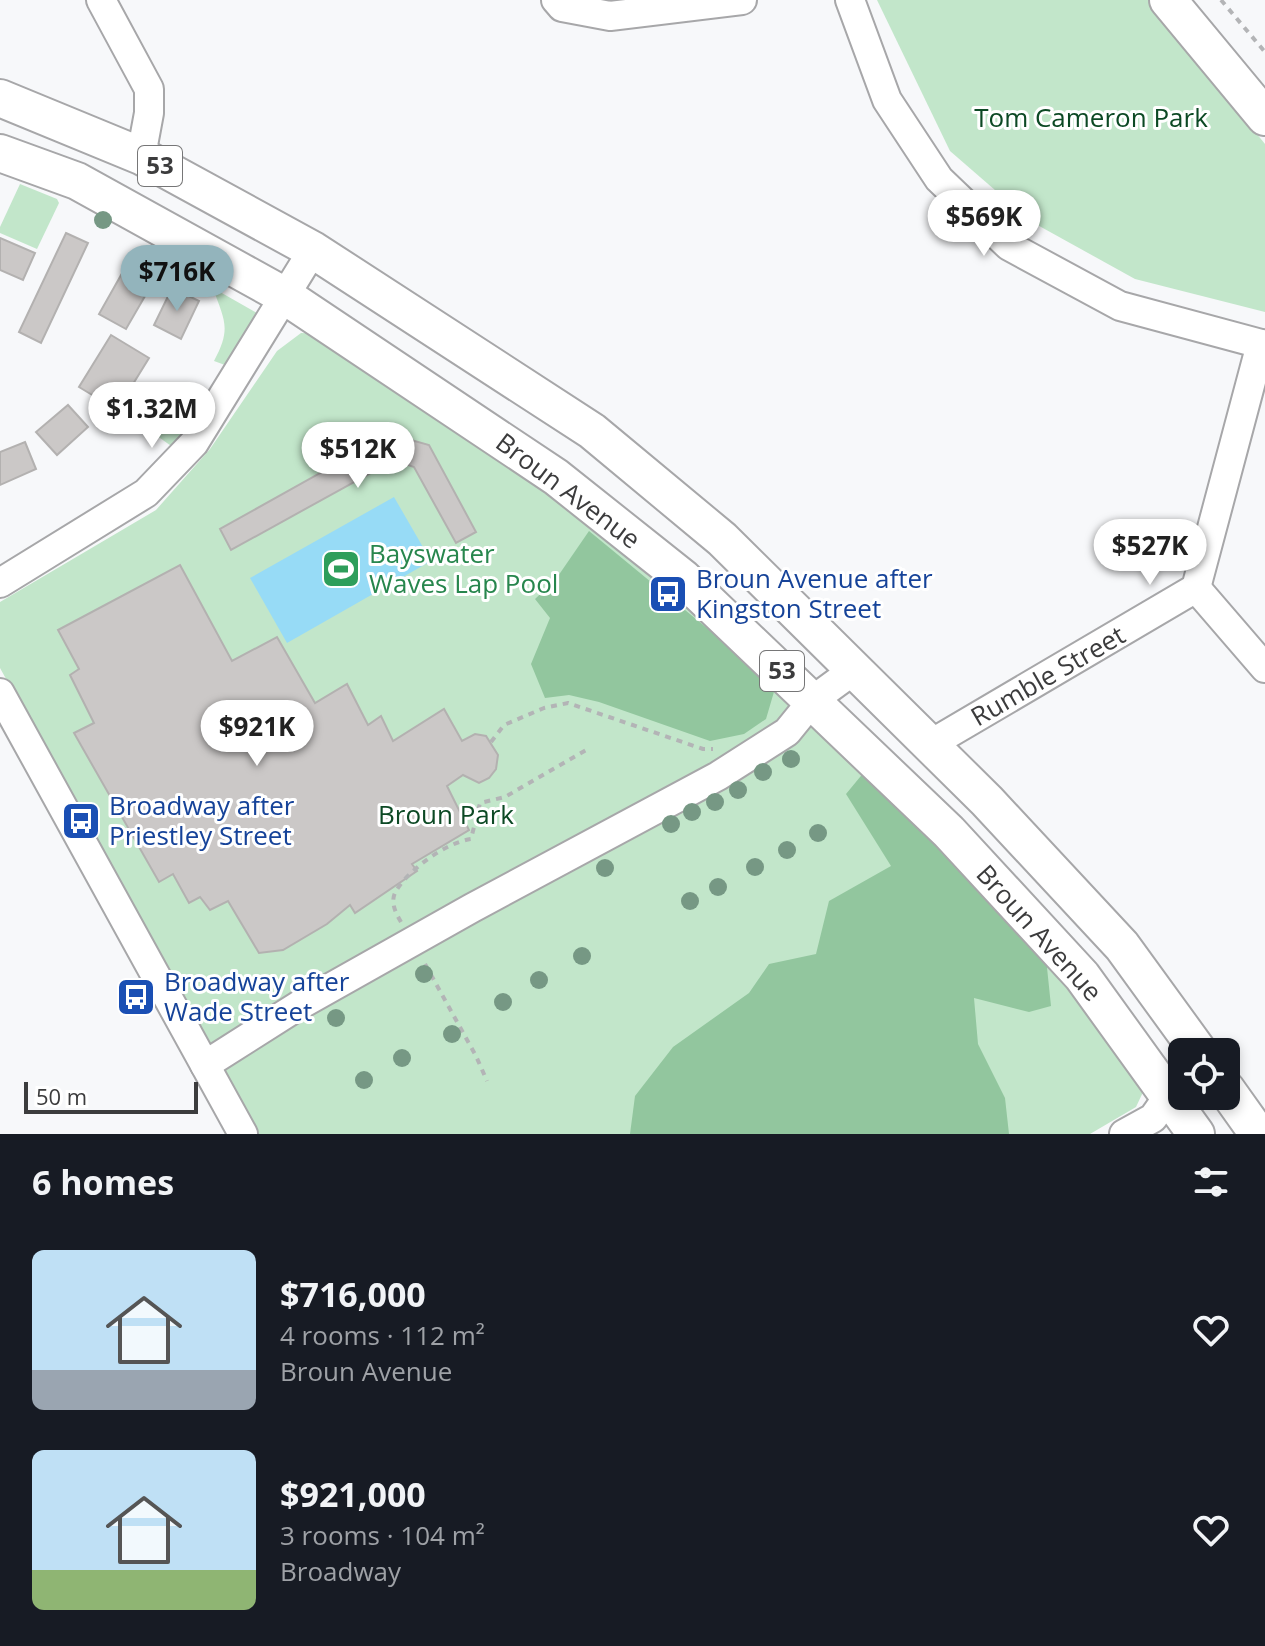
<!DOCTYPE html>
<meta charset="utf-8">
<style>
body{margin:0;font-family:"Open Sans",sans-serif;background:#20242c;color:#f1f3f6;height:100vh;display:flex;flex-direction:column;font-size:30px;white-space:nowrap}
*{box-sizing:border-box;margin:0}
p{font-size:26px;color:#9ea1a6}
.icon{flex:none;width:44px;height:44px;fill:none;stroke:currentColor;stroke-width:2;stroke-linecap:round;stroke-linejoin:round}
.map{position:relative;height:1134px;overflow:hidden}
.panel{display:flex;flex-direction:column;background:#171b24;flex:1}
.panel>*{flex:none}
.tools{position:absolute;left:1168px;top:1038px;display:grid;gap:16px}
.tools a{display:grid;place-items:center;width:72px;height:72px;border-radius:12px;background:#171b24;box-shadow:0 4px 12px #0003;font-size:40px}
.scale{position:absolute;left:24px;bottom:20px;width:174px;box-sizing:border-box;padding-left:8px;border:4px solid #3c3c3d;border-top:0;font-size:22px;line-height:28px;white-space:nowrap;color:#3c3c3d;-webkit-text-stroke:6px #fff;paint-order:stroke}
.price{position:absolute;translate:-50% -68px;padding:0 18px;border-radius:28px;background:#fff;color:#222;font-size:26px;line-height:52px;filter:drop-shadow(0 2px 4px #0008)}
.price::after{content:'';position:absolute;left:50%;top:48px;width:24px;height:18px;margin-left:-12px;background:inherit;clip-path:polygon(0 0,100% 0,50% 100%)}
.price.active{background:#93b4bc;color:#111}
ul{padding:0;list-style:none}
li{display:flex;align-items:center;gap:24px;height:200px;padding:0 32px}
li span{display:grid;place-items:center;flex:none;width:224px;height:160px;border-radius:12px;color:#555}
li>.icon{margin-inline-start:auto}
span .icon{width:96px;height:96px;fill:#fffc;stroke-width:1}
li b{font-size:34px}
h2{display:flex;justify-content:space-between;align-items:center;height:96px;padding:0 32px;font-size:34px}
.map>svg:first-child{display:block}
</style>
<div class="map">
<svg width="1265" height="1134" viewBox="0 0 1265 1134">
<rect width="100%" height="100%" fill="#f7f8fa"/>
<g fill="#c2e6ca">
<path d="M877,0H1148L1265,144V312L1135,279L1032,222L950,151Z"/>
<path d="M20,184L57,199L59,203L37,249L0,233V227Z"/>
<path d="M213,288L257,313L259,321L236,369L214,361C232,328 224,320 213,288Z"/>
<path d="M301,333L331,334L571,502L709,623L828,733L1086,999L1144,1090L1136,1107L1090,1134H258L0,668V602L156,510L210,449L277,351Z"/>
<path d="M167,394L180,397L198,419L174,448L153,433L148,419L162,396Z"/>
</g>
<g fill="#92c69e">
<path d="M589,531L776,685L766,719L744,734L710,741L599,702L569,695L545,698L531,664L550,618L535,599L556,579Z"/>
<path d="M865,771L1046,958L1051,1006L1029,1012L974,998L978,1044L1005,1098L1009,1134H630L635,1096L673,1047L749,993L769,964L816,954L829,901L891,866L846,794Z"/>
</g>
<path fill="#97dbf6" d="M394,497L431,561L287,643L250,578Z"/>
<g fill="#cbc8c7" stroke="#b3b1b0" stroke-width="2">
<path d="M66,233L88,243L41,343L19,332Z"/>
<path d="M0,238L35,253L23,280L0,270Z"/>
<path d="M129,261L156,277L126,329L99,314Z"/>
<path d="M172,288L199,301L181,339L154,325Z"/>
<path d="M111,335L149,358L117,410L79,387Z"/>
<path d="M68,405L88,427L57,455L36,432Z"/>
<path d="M390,434L429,445L476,532L456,543L414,467L394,460L231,550L220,529Z"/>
<path d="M25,442L36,469L0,485V452Z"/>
<path d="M180,565L232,661L277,637L315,703L347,684L368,725L381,716L393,741L444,709L462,741L475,734L486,736L498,755L496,769L489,778L479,783L463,775L447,786L469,830L412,864L417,871L355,913L350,905L327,924L283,950L259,953L228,901L210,910L200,897L189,903L173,874L159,882L74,733L94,723L70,675L79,669L58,630Z"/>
</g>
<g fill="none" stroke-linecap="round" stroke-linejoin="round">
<defs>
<g id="minor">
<path d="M101,0L149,89V113L141,156"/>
<path d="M556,0L562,7L610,16L742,0"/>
<path d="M850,0L887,100L939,179L1009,246L1120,306L1265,345"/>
<path d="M0,583L146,493L194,443L313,250"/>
<path d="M1196,588L1265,668"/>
<path d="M0,693L243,1134"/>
<path d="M929,745L1196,588L1261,344"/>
<path d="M205,1065L298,1006L472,908L718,776L787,732L813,700L854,670"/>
<path d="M1124,1134L1153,1118L1170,1094"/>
</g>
<g id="major">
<path d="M1168,0L1265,117"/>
<path d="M0,98L141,156L313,250L592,431L722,539L987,801L1122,946L1199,1052"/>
<path d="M0,153L77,181L285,296L556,477L683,578L949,832L1082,976L1196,1134"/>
<path d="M1226,1089L1258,1134"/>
</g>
</defs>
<use href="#minor" stroke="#a7a7a9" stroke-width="32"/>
<use href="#major" stroke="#a7a7a9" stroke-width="40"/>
<g stroke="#b3b4b6" stroke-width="4" stroke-dasharray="6 6" stroke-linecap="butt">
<path d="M1221,0L1265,52"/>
<path d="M491,742L504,725L544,708L568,703L703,749H713"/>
<path d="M401,922C395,912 390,901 396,891C408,870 447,842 471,839L480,803L505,797L588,749"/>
<path d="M425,964L476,1056L487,1081"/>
</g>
<use href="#minor" stroke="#fff" stroke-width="28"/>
<use href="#major" stroke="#fff" stroke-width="36"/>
</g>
<g fill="#769884">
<circle cx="103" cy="220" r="9"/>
<circle cx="791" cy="759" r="9"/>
<circle cx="763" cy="772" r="9"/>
<circle cx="738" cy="790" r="9"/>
<circle cx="715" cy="802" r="9"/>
<circle cx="692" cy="812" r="9"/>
<circle cx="671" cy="824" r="9"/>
<circle cx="818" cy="833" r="9"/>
<circle cx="787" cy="850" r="9"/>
<circle cx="755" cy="867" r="9"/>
<circle cx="605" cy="868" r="9"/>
<circle cx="718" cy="887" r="9"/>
<circle cx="690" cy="901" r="9"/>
<circle cx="582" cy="956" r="9"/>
<circle cx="424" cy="974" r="9"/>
<circle cx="539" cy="980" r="9"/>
<circle cx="503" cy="1002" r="9"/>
<circle cx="336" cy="1018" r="9"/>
<circle cx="452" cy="1034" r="9"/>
<circle cx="402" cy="1058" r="9"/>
<circle cx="364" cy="1080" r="9"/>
</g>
<defs>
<symbol id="stadium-square" viewBox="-11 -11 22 22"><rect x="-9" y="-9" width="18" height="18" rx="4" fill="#2e9e5b" stroke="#fff"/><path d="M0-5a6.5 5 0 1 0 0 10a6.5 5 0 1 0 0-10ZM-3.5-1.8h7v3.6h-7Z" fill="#fff"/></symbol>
<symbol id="bus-square" viewBox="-11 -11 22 22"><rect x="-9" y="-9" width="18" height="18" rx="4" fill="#1a4fb4" stroke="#fff"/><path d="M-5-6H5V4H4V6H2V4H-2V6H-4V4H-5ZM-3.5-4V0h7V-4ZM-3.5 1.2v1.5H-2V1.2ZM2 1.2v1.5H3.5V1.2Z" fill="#fff"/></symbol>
</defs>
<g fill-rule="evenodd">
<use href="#stadium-square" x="319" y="547" width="44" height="44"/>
<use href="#bus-square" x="646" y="572" width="44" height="44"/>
<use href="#bus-square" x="59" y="799" width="44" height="44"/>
<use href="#bus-square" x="114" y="975" width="44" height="44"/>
</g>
<g text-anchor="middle" stroke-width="6" stroke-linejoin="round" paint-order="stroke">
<g fill="#fff" stroke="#767677" stroke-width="2">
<rect x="138" y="146" width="44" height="40" rx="6"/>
<rect x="760" y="651" width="44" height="40" rx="6"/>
</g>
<g font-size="24" font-weight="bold" fill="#3c3c3d">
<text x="160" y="174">53</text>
<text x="782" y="679">53</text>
</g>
<g font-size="26" fill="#0c4924" stroke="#fff">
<text x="1091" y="127">Tom Cameron Park</text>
<text x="446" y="824">Broun Park</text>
</g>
<g font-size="26" fill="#3c3c3d" stroke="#fff">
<text transform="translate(568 491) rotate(37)" y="9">Broun Avenue</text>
<text transform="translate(1048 676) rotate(-30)" y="9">Rumble Street</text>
<text transform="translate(1039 933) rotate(48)" y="9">Broun Avenue</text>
</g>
<g font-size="26" fill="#27864d" stroke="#fff" text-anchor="start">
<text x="369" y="563">Bayswater<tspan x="369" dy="30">Waves Lap Pool</tspan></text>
</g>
<g font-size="26" fill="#164399" stroke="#fff" text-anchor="start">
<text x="696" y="588">Broun Avenue after<tspan x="696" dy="30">Kingston Street</tspan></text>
<text x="109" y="815">Broadway after<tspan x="109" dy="30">Priestley Street</tspan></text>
<text x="164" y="991">Broadway after<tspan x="164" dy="30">Wade Street</tspan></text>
</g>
</g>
</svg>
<div class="tools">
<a><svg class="icon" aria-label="locate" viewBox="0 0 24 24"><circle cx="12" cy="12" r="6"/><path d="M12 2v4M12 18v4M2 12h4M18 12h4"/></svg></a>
</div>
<div class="scale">50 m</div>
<b class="price" style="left:984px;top:258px">$569K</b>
<b class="price active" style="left:177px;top:313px">$716K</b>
<b class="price" style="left:152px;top:450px">$1.32M</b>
<b class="price" style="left:358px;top:490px">$512K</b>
<b class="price" style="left:1150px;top:587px">$527K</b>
<b class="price" style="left:257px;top:768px">$921K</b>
</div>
<section class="panel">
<h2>6 homes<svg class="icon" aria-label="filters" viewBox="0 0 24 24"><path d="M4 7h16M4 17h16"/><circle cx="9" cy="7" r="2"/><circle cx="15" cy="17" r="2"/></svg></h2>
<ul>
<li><span style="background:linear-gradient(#bfe0f5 75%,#9aa5b1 0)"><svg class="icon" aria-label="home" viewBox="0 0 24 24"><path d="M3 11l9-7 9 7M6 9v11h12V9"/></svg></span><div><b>$716,000</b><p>4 rooms · 112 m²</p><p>Broun Avenue</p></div><svg class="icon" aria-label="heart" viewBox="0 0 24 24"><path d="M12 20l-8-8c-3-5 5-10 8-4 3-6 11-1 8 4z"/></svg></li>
<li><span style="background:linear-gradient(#bfe0f5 75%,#8fb573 0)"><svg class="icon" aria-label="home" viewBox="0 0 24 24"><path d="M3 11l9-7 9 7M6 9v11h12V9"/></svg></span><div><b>$921,000</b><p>3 rooms · 104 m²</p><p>Broadway</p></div><svg class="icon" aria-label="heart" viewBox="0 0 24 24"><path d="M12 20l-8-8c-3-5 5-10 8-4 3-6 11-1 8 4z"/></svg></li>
</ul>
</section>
